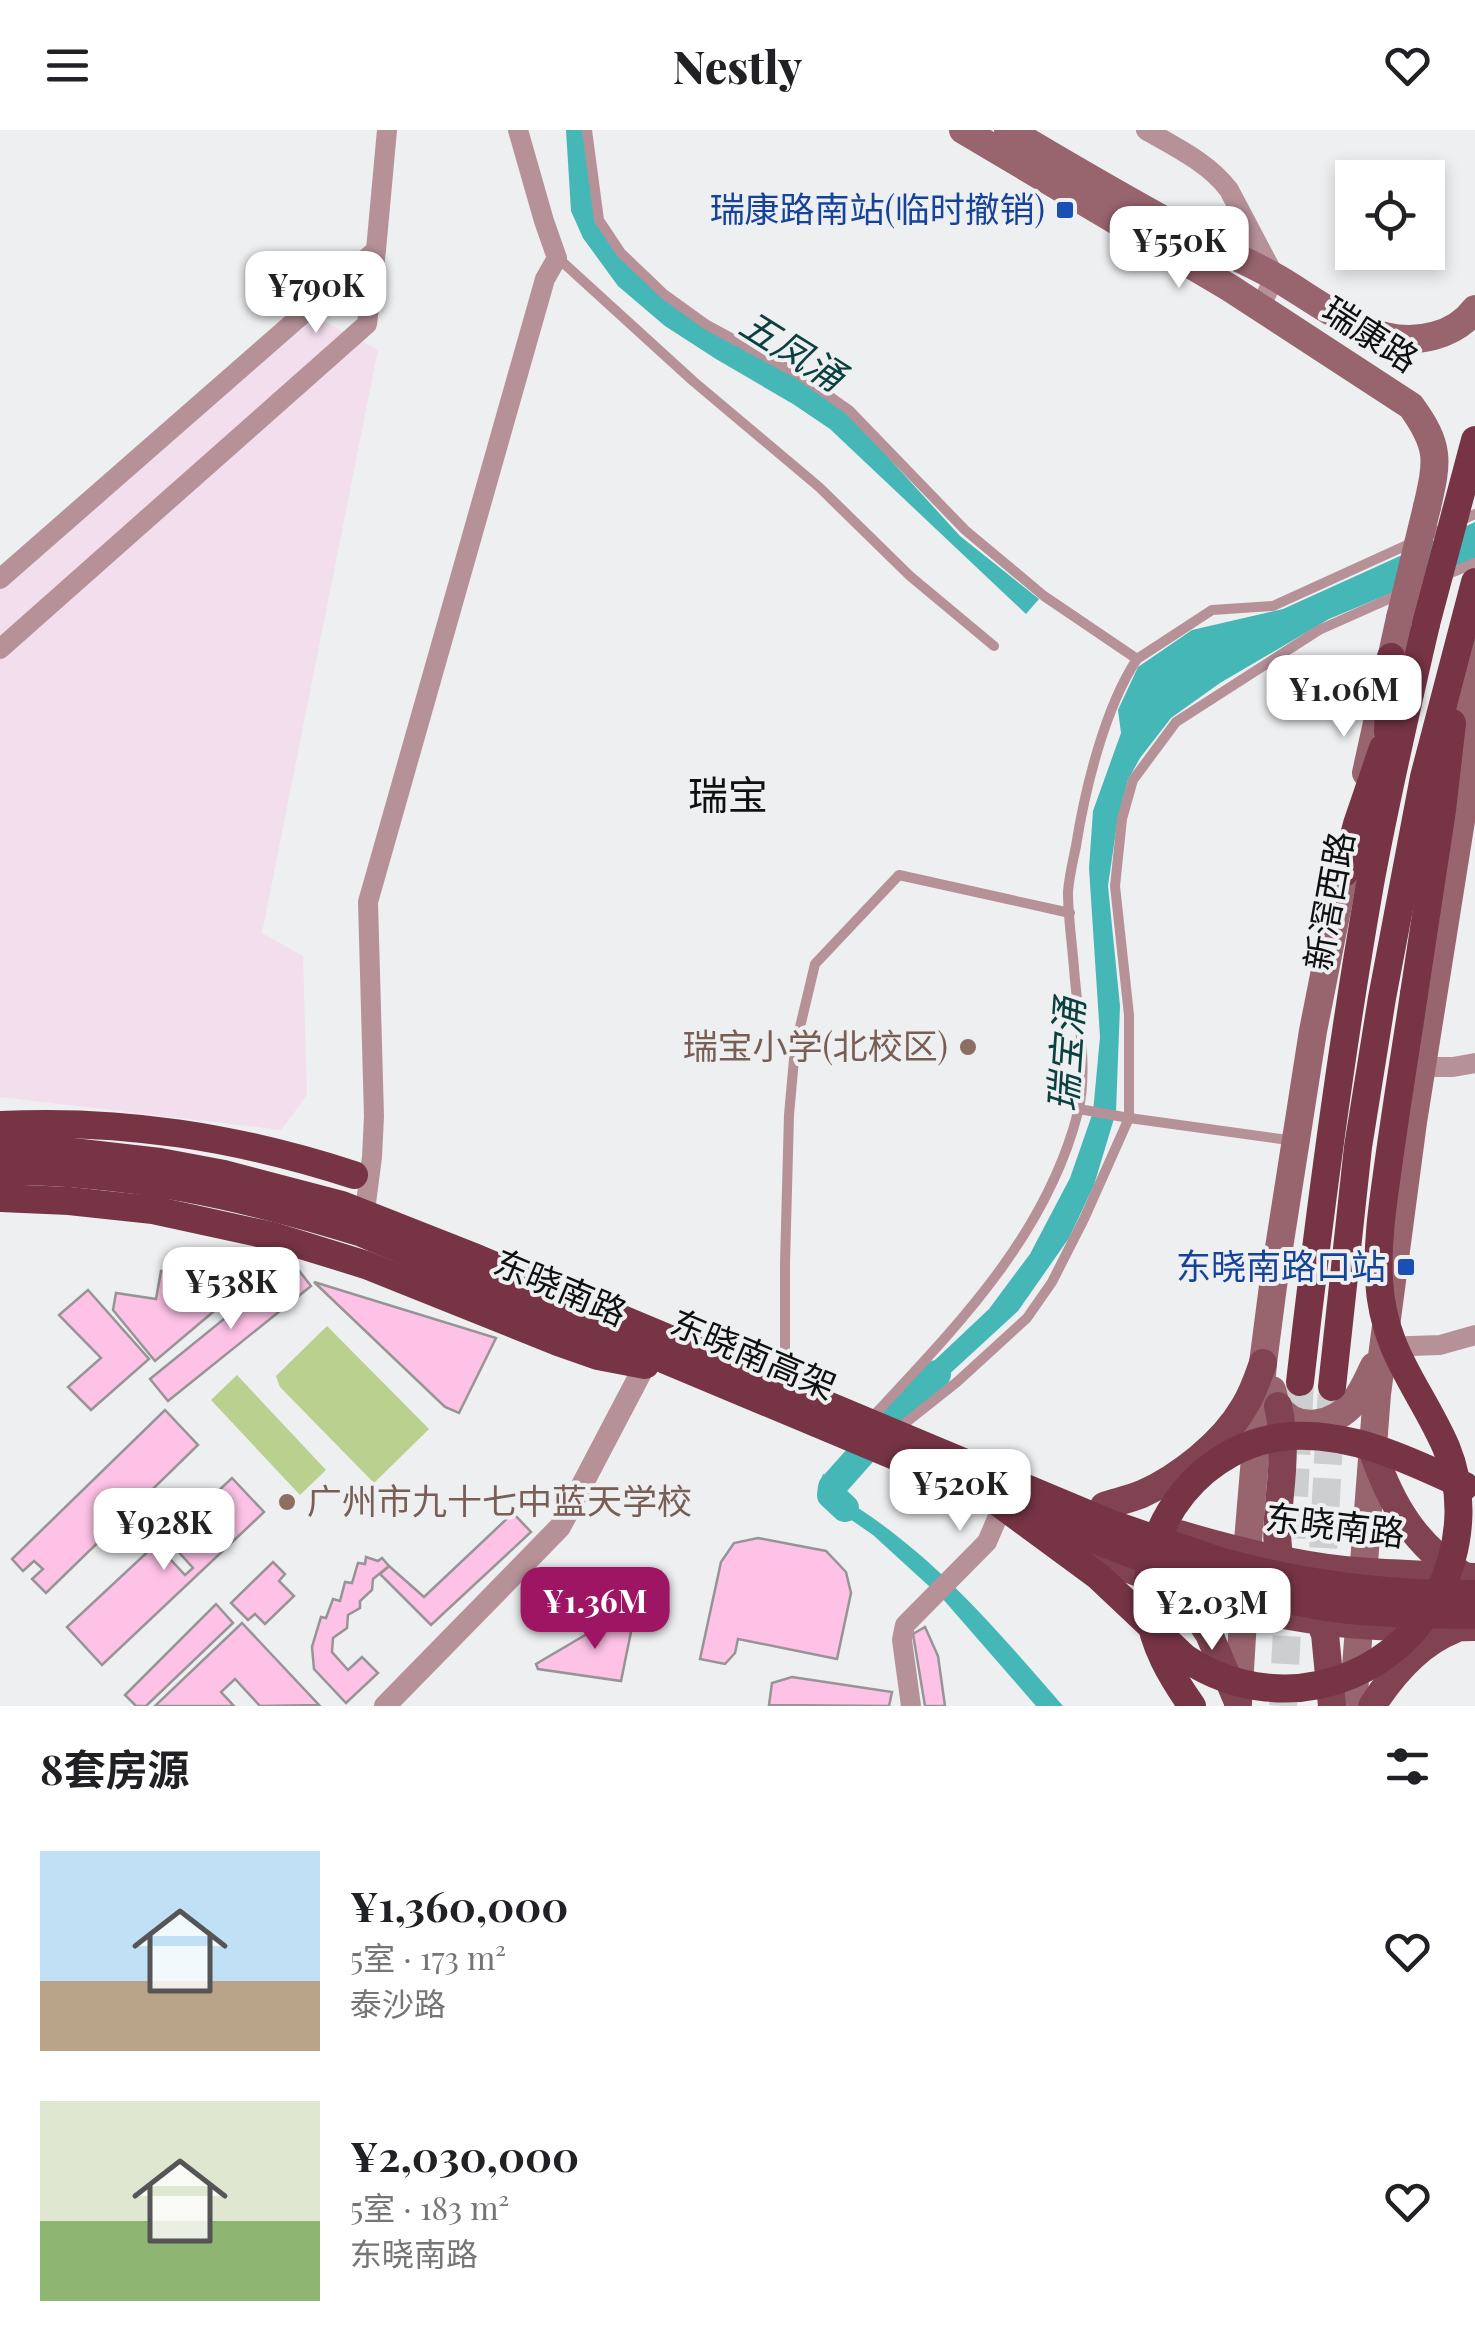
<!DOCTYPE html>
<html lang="zh">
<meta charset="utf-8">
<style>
body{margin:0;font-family:"Playfair Display","Noto Sans SC",serif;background:#f6f6f6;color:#202124;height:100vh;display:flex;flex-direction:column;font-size:38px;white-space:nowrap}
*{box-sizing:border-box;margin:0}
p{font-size:32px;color:#757577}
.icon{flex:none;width:55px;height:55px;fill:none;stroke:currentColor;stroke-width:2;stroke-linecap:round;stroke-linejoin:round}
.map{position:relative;height:1576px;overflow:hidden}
.sheet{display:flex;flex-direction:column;background:#fff;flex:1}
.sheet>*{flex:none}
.buttons{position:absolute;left:1335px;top:30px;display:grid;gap:20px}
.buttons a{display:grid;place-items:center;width:110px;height:110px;border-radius:0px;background:#fff;box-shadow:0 5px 15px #0003;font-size:50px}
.price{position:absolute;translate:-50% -85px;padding:0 22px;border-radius:20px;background:#fff;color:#222;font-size:32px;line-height:65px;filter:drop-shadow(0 2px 5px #0008)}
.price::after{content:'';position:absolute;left:50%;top:60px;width:30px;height:22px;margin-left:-15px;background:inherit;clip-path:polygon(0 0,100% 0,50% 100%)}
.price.current{background:#9e1563;color:#fff}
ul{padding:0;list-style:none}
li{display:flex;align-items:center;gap:30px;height:250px;padding:0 40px}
li span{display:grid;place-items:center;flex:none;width:280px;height:200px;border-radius:0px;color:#555}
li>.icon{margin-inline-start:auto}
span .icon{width:120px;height:120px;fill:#fffc;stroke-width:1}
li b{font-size:42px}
h2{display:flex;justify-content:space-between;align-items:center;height:120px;padding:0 40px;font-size:42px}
header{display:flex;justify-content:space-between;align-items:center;height:130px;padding:0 40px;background:#fff;font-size:45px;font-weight:800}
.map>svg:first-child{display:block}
</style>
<header><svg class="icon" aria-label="menu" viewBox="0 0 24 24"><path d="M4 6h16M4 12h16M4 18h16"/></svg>Nestly<svg class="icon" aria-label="heart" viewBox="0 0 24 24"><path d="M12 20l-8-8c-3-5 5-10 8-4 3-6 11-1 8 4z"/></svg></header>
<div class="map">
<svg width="1475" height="1576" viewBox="0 0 1475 1576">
<rect width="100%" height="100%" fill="#eeeff1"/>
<path fill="#f3deee" d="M306,182L378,220L262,803L303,826L307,965L281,1000L0,967V449Z"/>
<g fill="#bad08f">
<path d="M327,1196L429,1299L374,1353L280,1257L276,1246Z"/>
<path d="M237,1245L326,1340L300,1365L211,1270Z"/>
</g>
<g fill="#46b7b7">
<path d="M566,0H583L595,91L661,165L796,247L846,281L960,406L1039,469L1026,484L830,299L793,274L716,229L665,196L618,156L583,108L571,81Z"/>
<path d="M1475,392V428L1329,489L1220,553L1171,588L1140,628L1128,650L1118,687L1108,756L1120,876L1116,982L1094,1055L1069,1108L1018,1181L919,1272L901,1262L989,1179L1030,1124L1070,1048L1093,982L1100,907L1089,738L1093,681L1121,603L1118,580L1138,537L1192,500L1283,479Z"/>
<path d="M823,1344L846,1353L841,1367C933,1423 993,1496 1063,1576H1036L942,1468L873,1405L824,1371L818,1358Z"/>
</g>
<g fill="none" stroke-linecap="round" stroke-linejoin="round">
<path stroke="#46b7b7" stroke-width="28" d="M845,1378L831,1365L832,1357L918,1260L937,1244"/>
</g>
<g fill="#fdc2e6" stroke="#969495" stroke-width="2.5">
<path d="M293,1133L311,1156L168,1271L150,1249Z"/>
<path d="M161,1141L229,1152L226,1171L155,1231L113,1180L116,1163L156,1169Z"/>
<path d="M314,1152L496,1208L459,1283L445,1277Z"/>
<path d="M88,1160L149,1229L91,1280L68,1257L101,1228L59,1185Z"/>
<path d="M165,1280L198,1315L46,1463L32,1449L43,1439L34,1431L23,1441L12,1429Z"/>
<path d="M232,1348L264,1382L102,1535L67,1497L156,1414L185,1445L193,1438L167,1409Z"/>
<path d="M513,1383L531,1402L431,1495L380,1444L389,1436L424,1467Z"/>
<path d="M758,1408L826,1421L846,1442L851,1463L837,1529L738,1509L735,1523L725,1534L700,1529L721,1432L734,1413Z"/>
<path d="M366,1427L378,1431L382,1428L389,1436L373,1449L372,1460L360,1471V1478L348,1485L347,1498L333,1508L332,1522L348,1540L362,1527L378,1543L346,1573L314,1539L312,1517L321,1487L326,1488L333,1469L340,1471L345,1452L352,1453L358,1433L365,1434Z"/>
<path d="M273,1432L285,1444L279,1451L294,1466L265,1494L255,1484L248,1490L231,1473Z"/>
<path d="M216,1474L233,1493L146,1576H136L125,1565Z"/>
<path d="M626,1481L634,1487L621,1551L538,1539L536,1534Z"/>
<path d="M242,1493L319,1575L260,1576L235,1549L221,1562L234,1576H155Z"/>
<path d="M925,1497L938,1526L945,1576H925L913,1504Z"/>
<path d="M792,1547L892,1562L889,1576L769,1575L772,1553Z"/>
</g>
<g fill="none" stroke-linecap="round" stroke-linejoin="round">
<g stroke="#cdcecf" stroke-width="28" stroke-dasharray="28 14" stroke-linecap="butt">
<path d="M1321,1460L1332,1257"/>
<path d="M1283,1576L1300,1252"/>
</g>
<g stroke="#b69198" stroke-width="10">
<path d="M587,0L599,90L621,123L664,164L707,195L798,244L849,280L965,400L1044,466L1137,529C1105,577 1085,659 1076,716C1073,731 1069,747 1068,762C1068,786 1072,813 1074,838C1077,882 1089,939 1078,982C1047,1104 959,1194 876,1283"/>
<path d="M558,128L693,251L819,357L910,446L994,516"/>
<path d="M1443,446L1475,433"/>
<path d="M1137,529L1212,480L1273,476L1475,384"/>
<path d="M1079,979L1129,988L1295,1011"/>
<path d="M785,1243V1133L789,985L795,918L815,834L899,745L1070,783"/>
<path d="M904,1294L957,1252L1027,1188L1052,1152L1084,1089L1129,988V885L1115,756L1122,689L1133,650L1176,592L1319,500L1400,464"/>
</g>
<g stroke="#b69198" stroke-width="20">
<path d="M1146,0C1175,17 1209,33 1229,60L1275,147L1260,177"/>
<path d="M376,120L387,0"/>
<path d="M0,449L376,120L367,194L0,519"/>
<path d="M1422,937H1453L1475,933"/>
<path d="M366,1073L372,1027L374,986L368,772L545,149L557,128L544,91L518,0"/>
<path d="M1383,1217L1440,1215L1475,1205"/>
<path d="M911,1576L902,1510L905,1495L987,1412L999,1384"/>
</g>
<path stroke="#b69198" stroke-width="22" d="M385,1576L560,1397L645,1235"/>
<g stroke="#98646e" stroke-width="28">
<path d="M963,0L1230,158L1411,276C1440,316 1438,330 1427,377"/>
<path d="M1008,0C1070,37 1132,73 1195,107C1222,121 1251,133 1277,148C1308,166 1351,199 1385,206C1417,214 1455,206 1475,179"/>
<path d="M1366,643L1400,488"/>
<path d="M1272,1260C1274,1266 1274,1271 1277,1276C1297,1305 1335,1295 1354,1272C1363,1261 1368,1248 1374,1236"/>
<path d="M1238,1573L1247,1423L1263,1233L1273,1156L1313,901L1349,719"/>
<path d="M1353,1576L1377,1264L1413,992L1463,678L1467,620L1463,510"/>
</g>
<g stroke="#814351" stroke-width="28">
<path d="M1278,1276C1285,1305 1283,1334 1280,1364C1278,1390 1273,1418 1285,1442"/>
<path d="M1373,1322C1392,1376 1415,1415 1464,1446"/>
<path d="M1104,1376C1116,1372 1130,1369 1142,1364C1180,1347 1223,1313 1244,1277C1253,1263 1258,1247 1263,1233"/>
<path d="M1179,1404C1233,1420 1288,1434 1344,1440C1388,1444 1431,1445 1475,1447"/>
<path d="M1060,1411C1140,1445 1221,1476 1307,1489C1363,1498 1419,1498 1475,1497"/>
<path d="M1178,1457L1209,1504L1238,1572"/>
<path d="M1315,1480L1325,1504L1332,1576"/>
<path d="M1372,1576C1392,1545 1418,1514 1453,1500"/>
</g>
<g stroke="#763445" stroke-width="28">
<path d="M1388,601L1391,527"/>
<path d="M1344,743L1357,694L1383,618"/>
<path d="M1414,864L1442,680L1452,593"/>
<path d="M0,995C124,989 236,1007 354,1045"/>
<path d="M0,1020L64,1021L160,1032L224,1044L342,1075L474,1127L1109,1393L1219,1431"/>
<path d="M0,1041C125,1040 244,1066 362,1103L1098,1411L1161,1435L1213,1451"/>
<path d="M0,1068L69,1071L153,1080L272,1106L366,1135L558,1212L598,1226L645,1235"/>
<path d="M1300,1252C1319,1086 1341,919 1370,754C1386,667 1406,580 1426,494"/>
<path d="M1332,1257L1358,1017L1382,868L1424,647L1475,452"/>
</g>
<path stroke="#98646e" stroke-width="28" d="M1400,488L1427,377"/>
<g stroke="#763445" stroke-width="28">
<path d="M1426,494L1475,310"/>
<path d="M988,1365L1098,1446L1185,1528C1235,1561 1296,1568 1351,1545C1389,1529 1420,1500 1438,1464C1461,1419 1466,1365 1446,1317C1419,1256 1383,1222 1379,1150C1377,1115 1382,1079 1387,1044C1395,984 1405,924 1414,864"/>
<path d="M1219,1431C1303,1454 1387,1465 1475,1464"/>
<path d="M1213,1451C1258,1464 1304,1475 1350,1480C1392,1484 1433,1484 1475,1485"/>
<path d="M1192,1576C1171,1546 1153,1516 1149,1480C1138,1394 1204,1312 1291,1306C1354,1303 1409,1330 1465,1356"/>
</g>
</g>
<g fill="#1a4fb4" stroke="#eeeff1" stroke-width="4">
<rect x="1055" y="70" width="20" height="20" rx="5"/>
<rect x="1396" y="1127" width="20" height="20" rx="5"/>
</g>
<g fill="#8d6e63" stroke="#eeeff1" stroke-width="4">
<circle cx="968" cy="917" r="10"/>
<circle cx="287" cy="1372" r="10"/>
</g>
<g text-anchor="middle" stroke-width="8" stroke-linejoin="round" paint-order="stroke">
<g font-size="35" fill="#164399" stroke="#eeeff1" text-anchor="end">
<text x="1045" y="92">瑞康路南站(临时撤销)</text>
<text x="1386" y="1149">东晓南路口站</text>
</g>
<g font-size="35" fill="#0f1010" stroke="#eeeff1">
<text transform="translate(1370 205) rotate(33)" y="12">瑞康路</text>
<text transform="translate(1330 771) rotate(-80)" y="12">新滘西路</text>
<text transform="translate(560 1158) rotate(23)" y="12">东晓南路</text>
<text transform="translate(753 1225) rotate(23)" y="12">东晓南高架</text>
<text transform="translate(1335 1396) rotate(7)" y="12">东晓南路</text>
</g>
<g font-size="35" fill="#785e54" stroke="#eeeff1" text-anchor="end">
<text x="948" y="929">瑞宝小学(北校区)</text>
<text x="307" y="1384" text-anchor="start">广州市九十七中蓝天学校</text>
</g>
<g font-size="38" font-style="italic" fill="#0b4040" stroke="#eeeff1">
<text transform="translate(792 221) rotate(32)" y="13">五凤涌</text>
<text transform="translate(1067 925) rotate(-86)" y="13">瑞宝涌</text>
</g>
<g font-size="40" fill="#0f1010" stroke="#eeeff1">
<text x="728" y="680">瑞宝</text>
</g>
</g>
</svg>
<div class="buttons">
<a><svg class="icon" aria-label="locate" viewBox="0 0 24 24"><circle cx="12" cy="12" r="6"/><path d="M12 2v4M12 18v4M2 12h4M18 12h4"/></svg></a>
</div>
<b class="price" style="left:1179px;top:161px">¥550K</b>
<b class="price" style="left:316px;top:206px">¥790K</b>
<b class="price" style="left:1344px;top:610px">¥1.06M</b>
<b class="price" style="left:231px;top:1202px">¥538K</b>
<b class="price" style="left:960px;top:1404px">¥520K</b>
<b class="price" style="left:164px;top:1443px">¥928K</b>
<b class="price current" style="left:595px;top:1522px">¥1.36M</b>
<b class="price" style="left:1212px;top:1523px">¥2.03M</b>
</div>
<section class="sheet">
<h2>8套房源<svg class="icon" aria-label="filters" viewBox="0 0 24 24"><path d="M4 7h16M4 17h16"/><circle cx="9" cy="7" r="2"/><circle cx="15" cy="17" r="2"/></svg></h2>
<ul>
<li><span style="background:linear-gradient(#bfe0f5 65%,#b9a48a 0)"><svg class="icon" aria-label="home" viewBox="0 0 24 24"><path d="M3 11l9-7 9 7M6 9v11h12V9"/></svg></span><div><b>¥1,360,000</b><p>5室 · 173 m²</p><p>泰沙路</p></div><svg class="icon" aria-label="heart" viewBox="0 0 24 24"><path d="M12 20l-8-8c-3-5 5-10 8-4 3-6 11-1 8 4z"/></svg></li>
<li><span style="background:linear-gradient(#dfe7d0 60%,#8fb573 0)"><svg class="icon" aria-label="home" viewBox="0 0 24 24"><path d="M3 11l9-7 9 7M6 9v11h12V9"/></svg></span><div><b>¥2,030,000</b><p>5室 · 183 m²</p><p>东晓南路</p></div><svg class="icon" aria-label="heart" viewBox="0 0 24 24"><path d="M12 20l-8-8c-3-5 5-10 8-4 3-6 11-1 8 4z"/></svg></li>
</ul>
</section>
